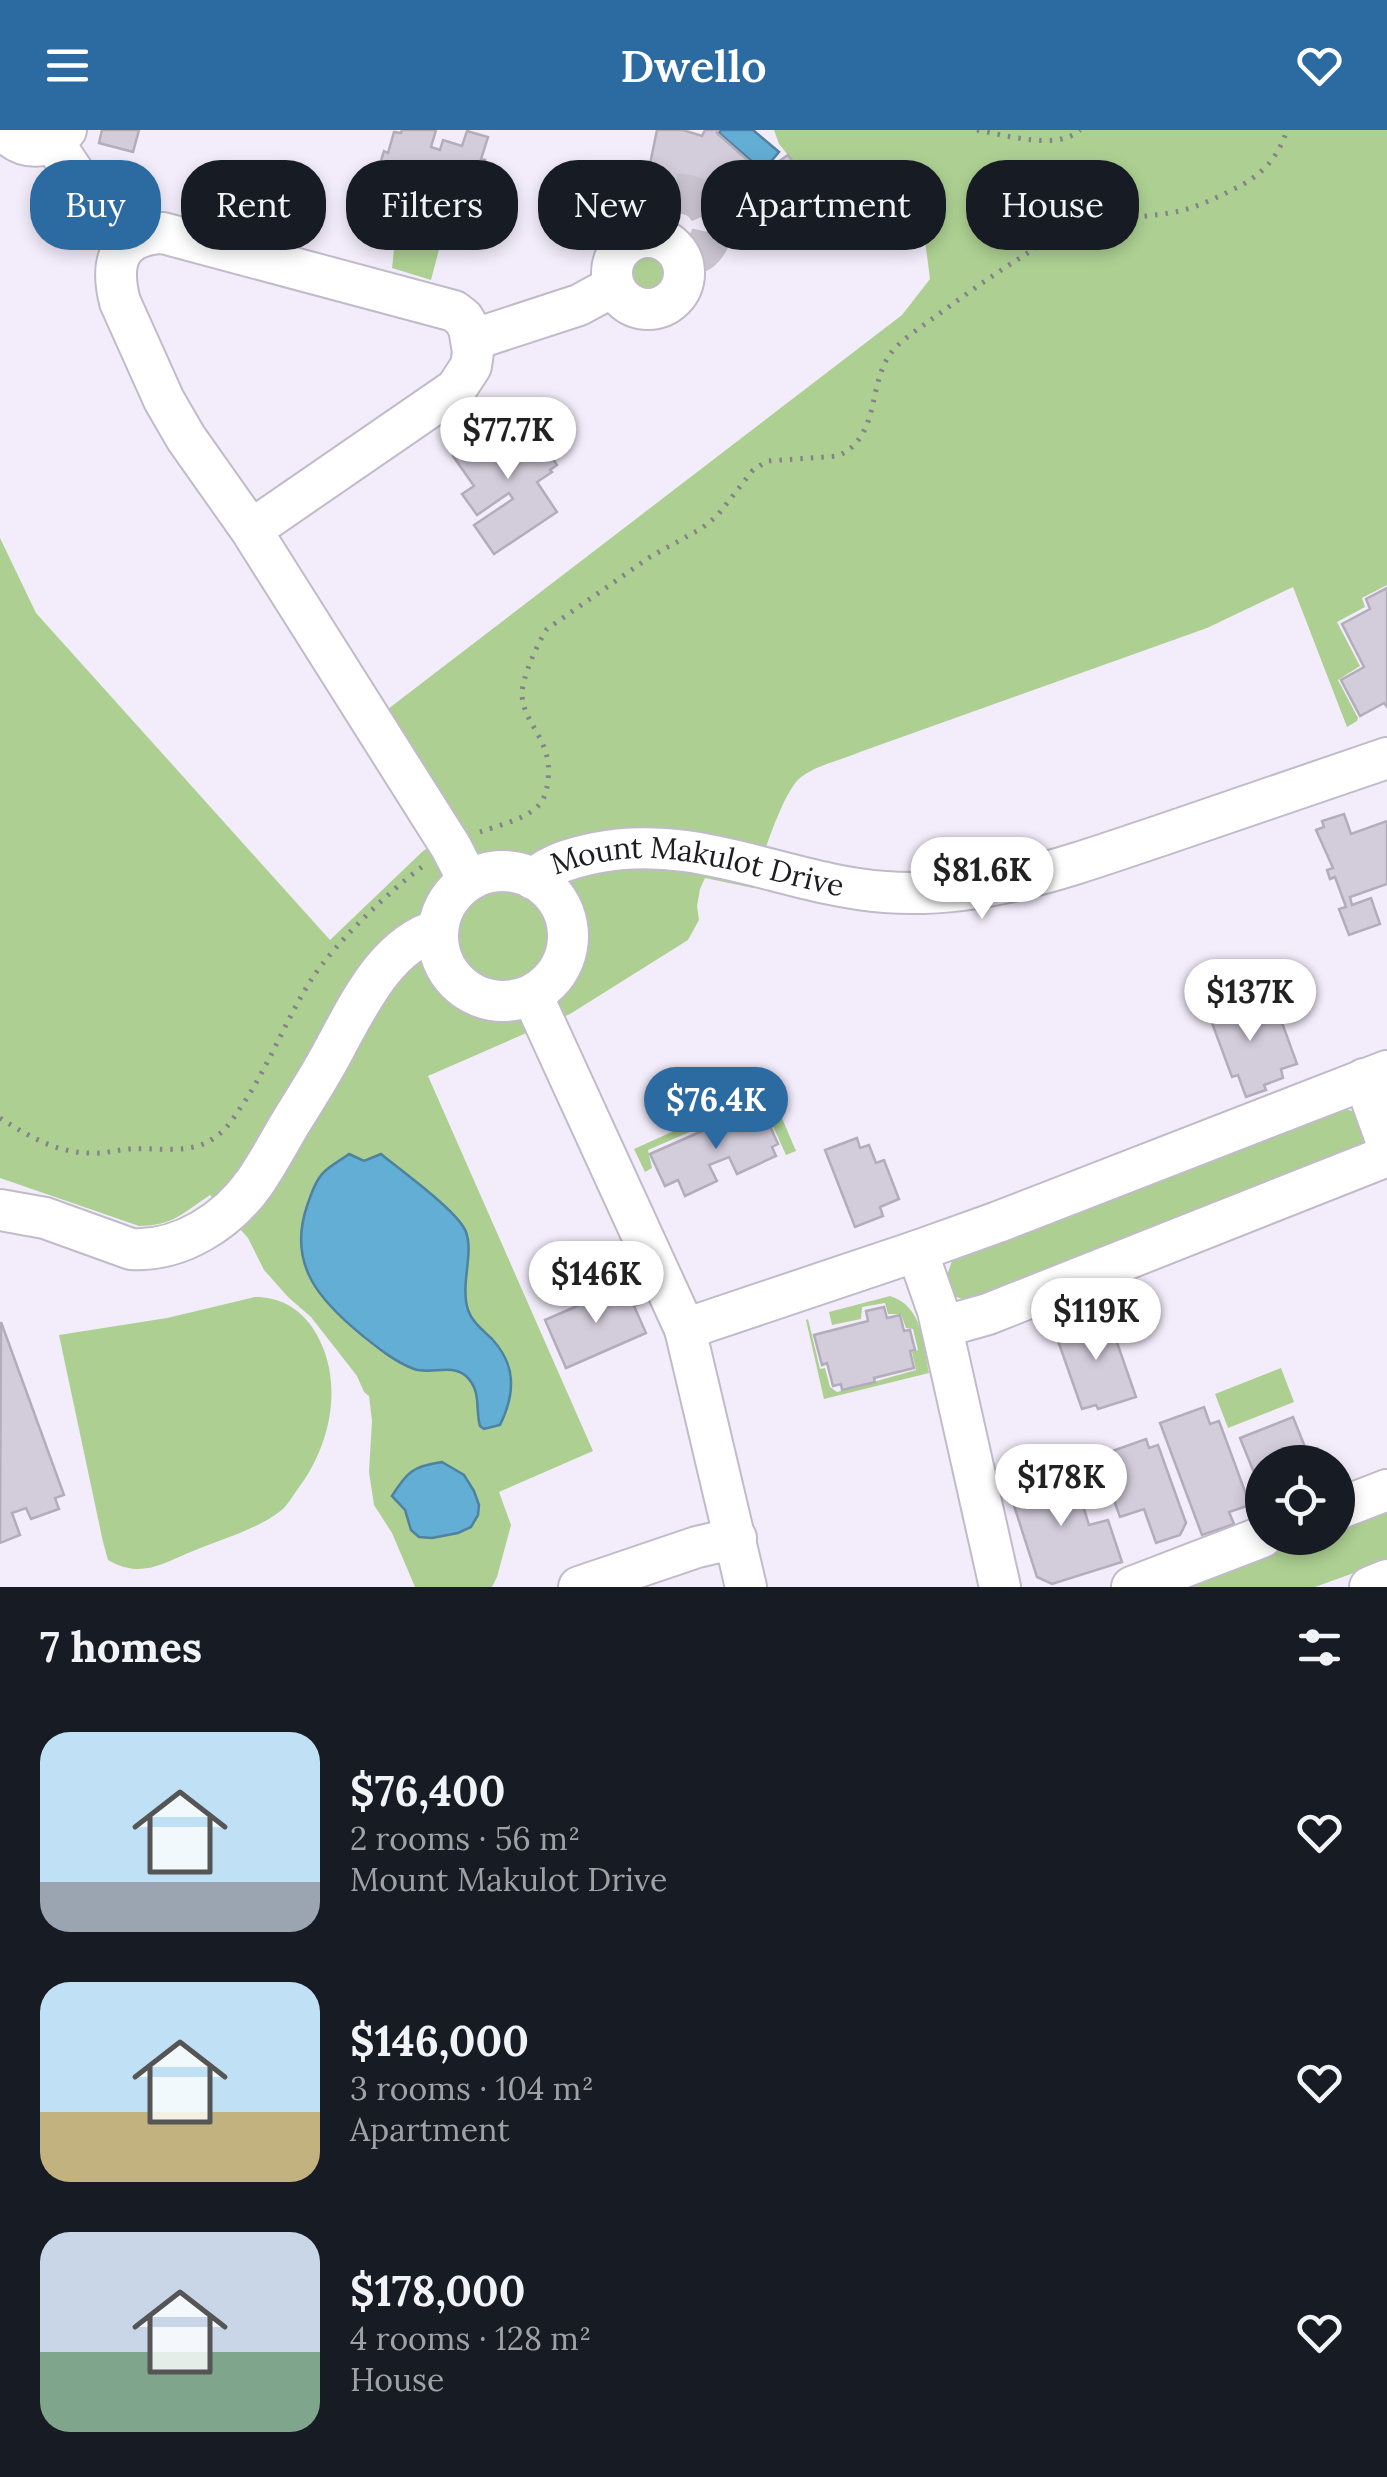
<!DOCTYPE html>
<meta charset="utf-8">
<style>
body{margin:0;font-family:Lora,serif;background:#20242c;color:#f1f3f6;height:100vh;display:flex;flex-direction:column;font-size:38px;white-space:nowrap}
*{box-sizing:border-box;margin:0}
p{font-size:32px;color:#9ea1a6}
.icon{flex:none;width:55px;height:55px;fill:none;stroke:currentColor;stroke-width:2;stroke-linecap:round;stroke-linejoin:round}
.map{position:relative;height:1457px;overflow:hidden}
.details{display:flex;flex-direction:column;background:#171b24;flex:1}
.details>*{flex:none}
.guide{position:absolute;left:30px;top:30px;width:1328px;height:90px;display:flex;gap:20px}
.fabs{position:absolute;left:1245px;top:1315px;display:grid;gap:20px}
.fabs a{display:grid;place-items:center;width:110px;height:110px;border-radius:50%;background:#171b24;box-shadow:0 5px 15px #0003;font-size:50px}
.price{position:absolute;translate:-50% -85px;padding:0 22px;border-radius:35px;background:#fff;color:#222;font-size:32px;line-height:65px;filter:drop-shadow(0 2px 5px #0008)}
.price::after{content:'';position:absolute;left:50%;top:60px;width:30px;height:22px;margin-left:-15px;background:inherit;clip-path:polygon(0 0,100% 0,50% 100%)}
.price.selected{background:#2c6ba2;color:#fff}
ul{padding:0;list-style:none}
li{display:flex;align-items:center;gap:30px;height:250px;padding:0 40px}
li span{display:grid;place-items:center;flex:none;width:280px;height:200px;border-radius:30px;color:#555}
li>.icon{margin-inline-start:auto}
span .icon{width:120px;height:120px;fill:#fffc;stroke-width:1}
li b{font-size:42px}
h2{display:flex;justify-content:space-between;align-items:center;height:120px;padding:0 40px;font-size:42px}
.pill{padding:0 35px;border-radius:40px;background:#171b24;box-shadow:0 5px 15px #0003;font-size:35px;line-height:90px}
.pill.selected{background:#2c6ba2;color:#fff}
header{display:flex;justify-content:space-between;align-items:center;height:130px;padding:0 40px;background:#2c6ba2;color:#fff;font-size:45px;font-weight:600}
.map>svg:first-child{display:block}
</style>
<header><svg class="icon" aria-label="menu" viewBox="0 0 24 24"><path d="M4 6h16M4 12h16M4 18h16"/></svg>Dwello<svg class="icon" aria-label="heart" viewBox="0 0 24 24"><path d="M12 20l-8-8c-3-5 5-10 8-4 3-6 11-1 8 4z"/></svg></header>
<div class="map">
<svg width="1387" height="1457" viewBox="0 0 1387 1457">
<rect width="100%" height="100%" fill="#f3edfb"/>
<g fill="#add092">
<path d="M774,0H1387V455L1362,468L1365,477L1337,492L1360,536L1338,550L1358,588L1357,591L1347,597L1293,457L1207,498L860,622C842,630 816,635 800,648C782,663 760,734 753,758L705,748L700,759L697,776L699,790L688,810L570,884L428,946L593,1321L499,1362L511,1395L497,1447L492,1457H415L392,1403L374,1375L369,1342L372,1291L369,1266L364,1262L357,1246L311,1187L288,1167L264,1140L248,1108L210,1065C184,1082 173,1096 139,1096L0,1048V408L36,483L330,810L423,721L458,698L388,579L902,185L930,149C926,120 923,73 901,52L788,97L769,53L796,35L779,14Z"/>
<path d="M405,98L441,112L431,150L392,138C394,124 393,106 405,98Z"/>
<circle cx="648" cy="141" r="20"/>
<path d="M769,958L796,1021L786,1025L766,981L749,976L648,1020L652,1038L645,1042L634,1019Z"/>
<path d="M1338,979C1364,978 1364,995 1366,1015L972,1172L953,1166L947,1145L953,1128Z"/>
<path d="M890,1166C923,1176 923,1214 929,1243L824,1269L806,1190L808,1189L820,1239L825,1238L830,1257L837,1262L916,1240L912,1222L918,1220L913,1199L906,1198L901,1184H888L885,1173L862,1177L861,1189L832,1195L829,1182Z"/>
<path d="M255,1167C279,1167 298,1177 312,1197C346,1247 332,1315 297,1360C293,1366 288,1374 283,1379C259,1399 222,1409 193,1421C161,1434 141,1449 108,1430L103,1412L59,1205L167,1188Z"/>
<path d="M1281,1238L1294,1272L1228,1298L1215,1264Z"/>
<path d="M1387,1381V1431L1315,1457H1178L1314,1408H1338V1399Z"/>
</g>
<g fill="#63aed4" stroke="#4e829e" stroke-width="2.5">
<path d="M721,0H753L779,22L763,41L719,3Z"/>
<path d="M349,1024L364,1031L381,1024C400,1040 458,1081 466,1102C474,1124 460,1154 468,1180C472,1192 483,1200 492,1209C517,1236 515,1264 500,1295L484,1299L480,1296C475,1279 482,1261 466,1246C451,1233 431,1245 414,1239C395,1232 378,1218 363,1206C320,1171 287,1135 307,1076C311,1065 315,1051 324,1042C331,1035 341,1030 349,1024Z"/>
<path d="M442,1332L464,1345L474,1361L479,1375L478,1385L471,1397L458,1403L432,1408L419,1407L411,1400L405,1380L392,1366C407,1342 413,1336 442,1332Z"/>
</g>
<g fill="#d3cddb" stroke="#b3adbb" stroke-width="2.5">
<path d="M102,0H139L133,22L99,13Z"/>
<path d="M402,0H436L431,17L440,20L443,10L462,16L467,1L488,7L481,29L485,30L465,95L449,90L450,86H448L443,104L423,98L429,80L421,78L422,75L409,72L405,83L382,76L390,48L377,44L384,21L388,23L394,2L401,3Z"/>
<path d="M657,0H683L702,6L705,0H718L717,3L762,43L788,25L794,34L765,53L781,88L777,90L781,98L737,114L734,106L731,107L719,78L725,75L724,72L706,53L703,52L702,58L671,53L672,48L648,44Z"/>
<path d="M523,285L557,335L550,340L552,342L537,352L557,382L494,424L474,395L513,369L509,363L477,385L462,364L474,356L453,326L477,310L480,314Z"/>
<path d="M1387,458V577L1384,573L1360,586L1341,550L1364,537L1342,494L1370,479L1366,469Z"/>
<path d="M1344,684L1351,704L1387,691V754L1350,767L1352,775L1371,768L1380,794L1349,805L1339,779L1346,777L1335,747L1330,749L1327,740L1333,738L1316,700L1324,697L1322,691Z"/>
<path d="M1241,861L1254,896L1280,887L1297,934L1281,939L1283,948L1264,955L1266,960L1246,967L1238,945L1232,947L1205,874Z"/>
<path d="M750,980L755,992L766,987L778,1014L772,1017L776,1026L737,1044L729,1027L709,1035L717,1051L685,1066L678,1050L665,1056L650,1024Z"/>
<path d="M857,1008L860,1018L869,1015L876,1033L884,1030L899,1069L880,1077L883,1086L855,1097L825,1020Z"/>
<path d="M630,1153L639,1174L634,1176L646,1203L566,1238L545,1190Z"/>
<path d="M884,1177L887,1188L900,1185L904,1201L910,1200L915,1220L910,1221L914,1238L874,1248L875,1252L842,1260L841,1254L833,1256L827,1233L822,1235L814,1205L868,1191L866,1181Z"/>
<path d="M1106,1181L1136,1267L1098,1279L1096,1275L1082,1279L1057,1208L1075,1202L1072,1192Z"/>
<path d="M1,1192L64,1365L55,1368L59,1379L31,1389L26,1378L12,1383L20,1405L0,1413Z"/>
<path d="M1204,1277L1210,1294L1219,1291L1250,1375L1229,1382L1234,1394L1202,1405L1160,1293Z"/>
<path d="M1293,1287L1311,1332H1262V1356L1259,1355L1240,1308Z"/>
<path d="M1146,1309L1149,1318L1158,1315L1186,1393L1180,1405L1156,1413L1144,1379L1120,1387L1098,1326Z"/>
<path d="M1071,1337L1089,1395L1108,1390L1122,1432L1052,1454L1037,1447L1008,1357Z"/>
</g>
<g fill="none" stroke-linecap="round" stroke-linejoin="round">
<path stroke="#c8c3cf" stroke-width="40" stroke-dasharray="40 20" stroke-linecap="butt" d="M645,107C647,96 647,85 654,76C668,58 698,60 709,81C717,95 711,117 696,124C692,125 684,125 680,126"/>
<defs>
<g id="minor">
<path d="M4,0C22,21 48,21 66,0"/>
<path d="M53,12L82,55L128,114"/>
<circle cx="648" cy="143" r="36"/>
<path d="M472,210L579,175L614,156"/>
<path d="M251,400L456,259L471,236L473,222L469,198L463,188L454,181L163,103C117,105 110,133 120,172L164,270L186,308L251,400L451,717L468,750"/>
<circle cx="503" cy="806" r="65"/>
<path id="s1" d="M533,749C552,733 572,728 595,723C696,702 787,755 885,762C982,770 1075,734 1165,704C1239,679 1313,653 1387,628"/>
<path d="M532,865L685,1199"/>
<path d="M1364,949L1387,1013"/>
<path d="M0,1080L45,1088L131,1119C180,1122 228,1091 255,1052C268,1033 279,1012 291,992C307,966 324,940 338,912C361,870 388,814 438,800"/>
<path d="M917,1121L938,1181L1000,1457"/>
<path d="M942,1197L988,1184L1387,1026"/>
<path d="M1338,1379L1387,1360"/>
<path d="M579,1457L697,1417L736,1408"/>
<path d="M746,1457L685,1199L917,1121L998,1092L1387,941"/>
<path d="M1132,1457L1262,1407"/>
<path d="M1370,1457L1387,1450"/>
</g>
</defs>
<use href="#minor" stroke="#c1bbc9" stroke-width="44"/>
<g stroke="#86828c" stroke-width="5" stroke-dasharray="2.5 8" stroke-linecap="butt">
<path d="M977,0C1005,5 1058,21 1080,0"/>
<path d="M480,702C497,696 522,690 536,678C544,671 547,661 548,650C553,609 523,595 522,564C522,548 538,512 547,499L650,427L702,398L717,386L753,340L767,331L838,326C879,307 868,261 888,227C897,213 914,202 928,192C967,163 1007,135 1049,110C1089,87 1132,90 1175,82C1195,78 1214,69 1232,60C1261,46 1277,30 1287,0"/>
<path d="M0,988C28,1006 57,1023 91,1023C104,1024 116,1020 129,1019C156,1017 187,1025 211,1010C225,1002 233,989 241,977C269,936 285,891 311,850C335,813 388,762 423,736"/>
</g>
<use href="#minor" stroke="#fff" stroke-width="40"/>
</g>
<g text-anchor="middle" stroke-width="10" stroke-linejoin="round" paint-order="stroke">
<g font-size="30" fill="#1e1c21" stroke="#f3edfb">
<text dy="10" stroke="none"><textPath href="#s1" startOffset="172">Mount Makulot Drive</textPath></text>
</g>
</g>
</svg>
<div class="fabs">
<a><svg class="icon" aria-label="locate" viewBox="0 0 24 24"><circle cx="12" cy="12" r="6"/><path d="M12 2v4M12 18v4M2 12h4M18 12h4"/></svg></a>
</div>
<b class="price" style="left:508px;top:352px">$77.7K</b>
<b class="price" style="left:982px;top:792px">$81.6K</b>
<b class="price" style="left:1250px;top:914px">$137K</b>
<b class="price selected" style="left:716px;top:1022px">$76.4K</b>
<b class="price" style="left:596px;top:1196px">$146K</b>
<b class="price" style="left:1096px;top:1233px">$119K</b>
<b class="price" style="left:1061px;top:1399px">$178K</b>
<div class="guide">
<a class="pill selected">Buy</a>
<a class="pill">Rent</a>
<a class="pill">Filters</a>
<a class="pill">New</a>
<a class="pill">Apartment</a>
<a class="pill">House</a>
</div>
</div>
<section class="details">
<h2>7 homes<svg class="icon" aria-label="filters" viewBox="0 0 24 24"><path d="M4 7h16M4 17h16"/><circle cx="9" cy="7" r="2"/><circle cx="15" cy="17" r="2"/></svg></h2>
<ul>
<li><span style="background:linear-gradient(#bfe0f5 75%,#9aa5b1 0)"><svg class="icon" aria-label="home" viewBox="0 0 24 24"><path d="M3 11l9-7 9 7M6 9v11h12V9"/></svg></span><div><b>$76,400</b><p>2 rooms · 56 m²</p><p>Mount Makulot Drive</p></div><svg class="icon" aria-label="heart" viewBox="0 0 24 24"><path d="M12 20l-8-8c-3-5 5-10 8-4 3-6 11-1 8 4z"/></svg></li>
<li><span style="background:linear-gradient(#bfe0f5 65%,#c2b280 0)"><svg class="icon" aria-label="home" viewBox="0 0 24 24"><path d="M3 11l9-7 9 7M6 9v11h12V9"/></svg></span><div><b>$146,000</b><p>3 rooms · 104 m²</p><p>Apartment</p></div><svg class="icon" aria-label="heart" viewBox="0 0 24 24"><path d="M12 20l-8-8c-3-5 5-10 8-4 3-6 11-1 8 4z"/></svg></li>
<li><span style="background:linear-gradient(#c9d6e8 60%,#7fa58c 0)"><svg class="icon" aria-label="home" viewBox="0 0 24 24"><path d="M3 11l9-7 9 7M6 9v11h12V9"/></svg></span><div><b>$178,000</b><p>4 rooms · 128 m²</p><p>House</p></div><svg class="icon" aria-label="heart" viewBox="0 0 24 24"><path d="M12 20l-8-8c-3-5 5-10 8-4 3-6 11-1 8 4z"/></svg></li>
</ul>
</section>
